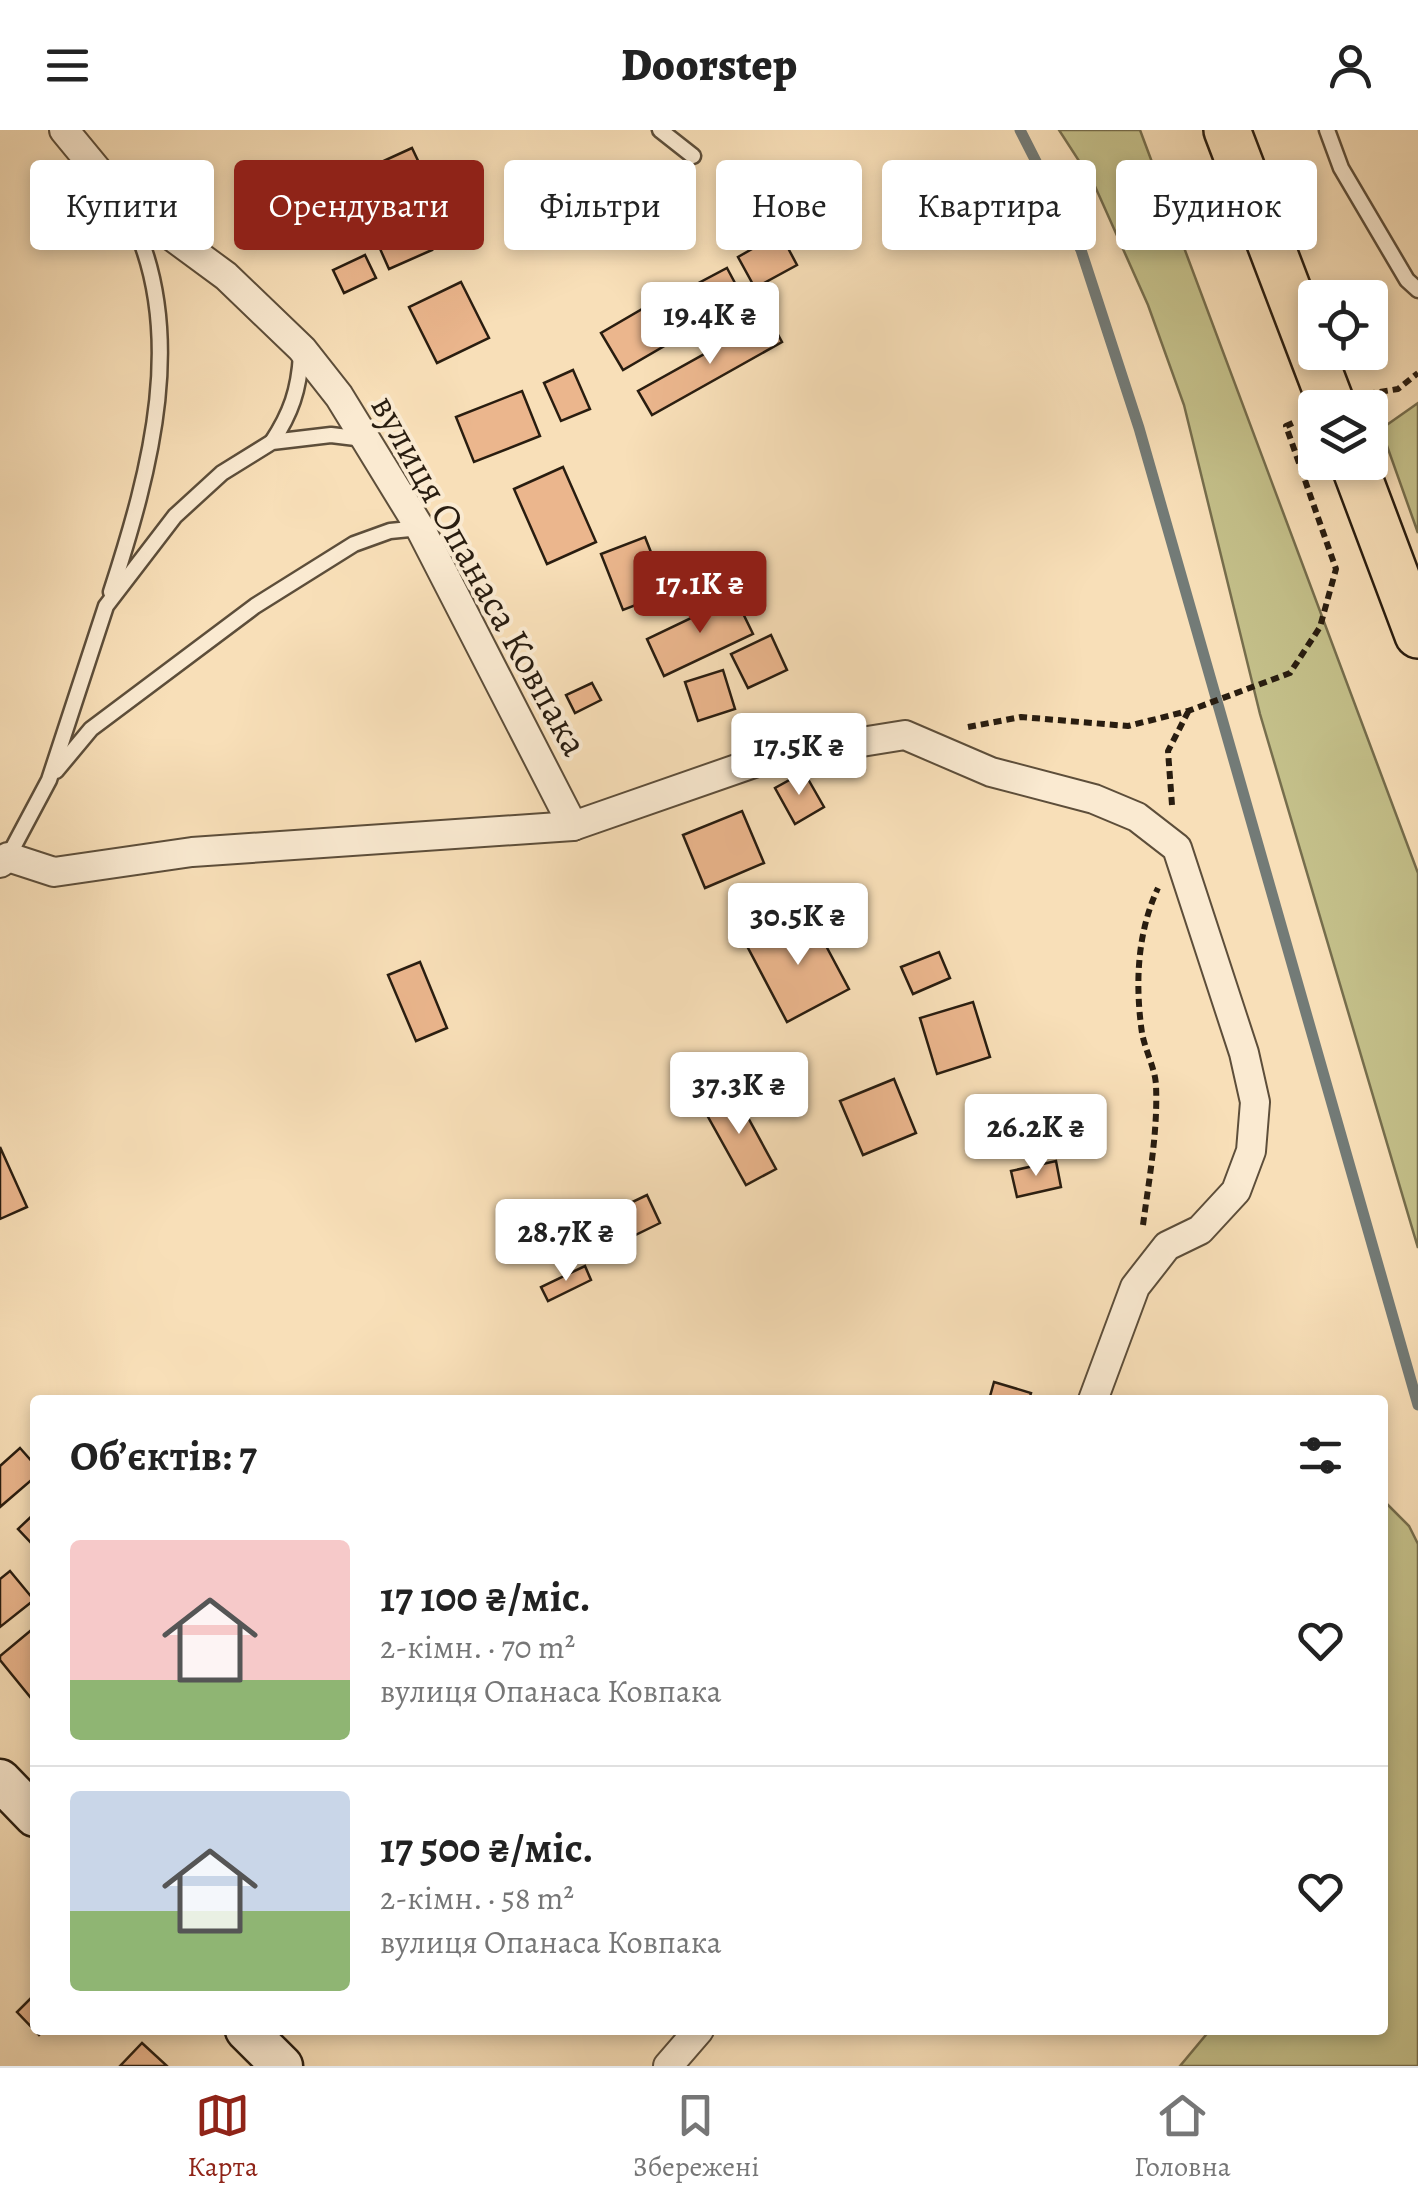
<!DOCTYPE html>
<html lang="uk">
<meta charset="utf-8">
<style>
body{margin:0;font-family:Alegreya,serif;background:#f2f2f2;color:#222;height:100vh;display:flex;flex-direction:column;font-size:38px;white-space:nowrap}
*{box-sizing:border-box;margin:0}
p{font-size:32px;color:#767676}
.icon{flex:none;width:55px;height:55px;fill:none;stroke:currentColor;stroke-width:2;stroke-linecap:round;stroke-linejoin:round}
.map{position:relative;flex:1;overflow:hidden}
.sheet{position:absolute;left:30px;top:1265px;width:1358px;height:640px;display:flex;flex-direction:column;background:#fff;border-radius:10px;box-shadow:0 5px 15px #0003}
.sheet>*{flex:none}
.guide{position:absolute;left:30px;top:30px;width:1360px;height:90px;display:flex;gap:20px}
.controls{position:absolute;left:1298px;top:150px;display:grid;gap:20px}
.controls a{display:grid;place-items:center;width:90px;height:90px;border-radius:10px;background:#fff;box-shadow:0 5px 15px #0003;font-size:50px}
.price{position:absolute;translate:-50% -85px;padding:0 22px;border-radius:10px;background:#fff;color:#222;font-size:32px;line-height:65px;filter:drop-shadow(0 2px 5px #0008)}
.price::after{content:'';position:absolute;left:50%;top:60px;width:30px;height:22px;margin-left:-15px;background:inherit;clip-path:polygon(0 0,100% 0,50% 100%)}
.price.on{background:#8f2418;color:#fff}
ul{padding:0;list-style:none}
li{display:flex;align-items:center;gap:30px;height:250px;padding:0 40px}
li+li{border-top:2px solid #e0e0e0}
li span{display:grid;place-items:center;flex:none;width:280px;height:200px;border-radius:10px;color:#555}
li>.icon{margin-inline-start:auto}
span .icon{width:120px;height:120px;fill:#fffc;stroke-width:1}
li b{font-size:42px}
h2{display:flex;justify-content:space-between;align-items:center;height:120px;padding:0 40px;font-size:42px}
.chip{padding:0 35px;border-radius:10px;background:#fff;box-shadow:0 5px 15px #0003;font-size:35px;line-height:90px}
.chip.on{background:#8f2418;color:#fff}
header{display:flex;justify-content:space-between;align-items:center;height:130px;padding:0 40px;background:#fff;font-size:45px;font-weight:800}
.tab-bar{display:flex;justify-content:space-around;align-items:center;height:140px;border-top:2px solid #e0e0e0;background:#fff;font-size:28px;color:#767676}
.tab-bar a{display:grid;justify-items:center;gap:5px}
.tab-bar .on{color:#8f2418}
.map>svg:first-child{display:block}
</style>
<header><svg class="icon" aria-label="menu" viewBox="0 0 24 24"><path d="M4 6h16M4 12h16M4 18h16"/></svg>Doorstep<svg class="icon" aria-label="person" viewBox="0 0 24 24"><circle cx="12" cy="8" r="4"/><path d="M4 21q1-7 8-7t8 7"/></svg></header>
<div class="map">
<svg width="1418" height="1936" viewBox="0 0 1418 1936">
<rect width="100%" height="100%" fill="#f8dfb8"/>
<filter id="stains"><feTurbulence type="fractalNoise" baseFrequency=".002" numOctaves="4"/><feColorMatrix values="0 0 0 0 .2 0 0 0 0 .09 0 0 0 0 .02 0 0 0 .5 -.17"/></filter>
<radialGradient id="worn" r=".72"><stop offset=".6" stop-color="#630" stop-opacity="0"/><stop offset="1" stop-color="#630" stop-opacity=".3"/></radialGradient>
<g fill="#c4c08a" stroke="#766e4d" stroke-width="2.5">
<path d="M1059,0H1140L1418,743V1118L1260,584L1184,275L1148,175L1094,54Z"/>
<path d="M1418,273V403L1381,299Z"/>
<path d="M1383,1370L1409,1396L1418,1414V1936H1180L1210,1900H1382Z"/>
</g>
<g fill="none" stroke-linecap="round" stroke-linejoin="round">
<path stroke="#737b77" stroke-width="11" d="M1020,0L1081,120L1139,298L1418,1275"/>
</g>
<g fill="#ebb68d" stroke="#291d10" stroke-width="2.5">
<path d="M412,18L431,58L365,89L346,48Z"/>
<path d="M420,93L432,120L389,139L377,112Z"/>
<path d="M780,103L797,135L755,158L738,127Z"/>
<path d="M365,125L376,148L344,163L333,140Z"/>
<path d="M727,138L744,170L693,197L676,165Z"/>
<path d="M461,152L489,208L437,233L409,177Z"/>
<path d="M668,164L690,201L623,240L601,203Z"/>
<path d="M769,188L782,212L652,285L638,261Z"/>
<path d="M573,240L590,279L561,291L544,253Z"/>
<path d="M522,261L540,306L474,332L456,287Z"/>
<path d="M563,337L596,412L547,434L514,359Z"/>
<path d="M645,407L667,463L623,480L601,424Z"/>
<path d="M735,467L753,504L664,546L647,509Z"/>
<path d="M771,505L787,540L748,558L731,524Z"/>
<path d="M723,540L735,579L698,591L685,552Z"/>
<path d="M592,553L601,570L575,583L566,565Z"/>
<path d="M804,642L824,677L795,694L775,658Z"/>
<path d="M742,681L764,733L705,758L683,705Z"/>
<path d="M809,784L849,859L787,892L747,816Z"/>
<path d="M939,822L950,848L913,864L901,837Z"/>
<path d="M420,832L447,898L416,911L388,845Z"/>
<path d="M973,872L990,927L937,944L920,888Z"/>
<path d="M894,949L916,1003L863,1025L840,971Z"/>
<path d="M733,960L776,1039L746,1055L702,976Z"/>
<path d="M0,1017L27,1077L0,1089Z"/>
<path d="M1056,1031L1061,1057L1017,1067L1011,1041Z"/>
<path d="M647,1065L660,1093L621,1112L607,1084Z"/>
<path d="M585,1136L591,1150L548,1171L541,1157Z"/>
<path d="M994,1252L1031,1263L1029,1270H989Z"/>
<path d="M20,1318L35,1335V1347L0,1377V1336Z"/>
<path d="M35,1383V1417L18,1399Z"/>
<path d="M10,1441L34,1470L0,1497V1449Z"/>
<path d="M35,1497V1573L0,1530V1526Z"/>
<path d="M35,1864V1900H44L39,1905L17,1882Z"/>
<path d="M142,1913L167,1936H120Z"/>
</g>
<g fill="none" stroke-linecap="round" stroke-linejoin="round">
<defs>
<g id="service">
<path d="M660,0L693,26"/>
<path d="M1327,0L1341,38L1407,150L1418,160"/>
<path d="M272,312C291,283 299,260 301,225"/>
<path d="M111,462C150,342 190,198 127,80"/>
<path d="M56,641L91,599L255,476L354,414L390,401L420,398"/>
<path d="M8,727L49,650L106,476L175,386L222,343L272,312L331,305L364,309"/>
</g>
<g id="minor">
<path d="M64,0L120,68L226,146L302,219L339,266L420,398L573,696L774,626L905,605L991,642L1094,669L1137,687L1177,718L1244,923L1255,972L1251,1021L1236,1061L1200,1100L1167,1116L1135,1157L1093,1270"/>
<path d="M0,733L8,727L54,742L192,722L573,696"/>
<path d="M668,1936L699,1900"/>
</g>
<g id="secondary">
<path d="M0,1650L35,1686"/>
<path d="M246,1900L282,1936"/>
</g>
<g id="primary">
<path d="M1227,0L1333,278"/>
<path d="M1353,332L1418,505"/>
</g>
</defs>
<use href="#service" stroke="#5d4e3a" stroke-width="19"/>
<use href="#minor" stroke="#5d4e3a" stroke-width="32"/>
<use href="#secondary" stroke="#291d10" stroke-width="45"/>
<use href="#primary" stroke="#291d10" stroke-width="50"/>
<g stroke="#291d10" stroke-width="6" stroke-dasharray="8 5" stroke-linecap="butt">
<path d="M1367,264L1398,259L1418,243"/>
<path d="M968,597L1021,587L1128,596L1188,581L1290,543L1320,497L1336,439L1286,296L1295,292"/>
<path d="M1172,675L1168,621L1188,582"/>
<path d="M1143,1095C1149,1049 1158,1002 1156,955C1155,938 1145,920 1142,903C1135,854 1137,803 1158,758"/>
</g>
<use href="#service" stroke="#faead1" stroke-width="14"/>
<use href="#minor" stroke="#faead1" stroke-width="28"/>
<use href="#secondary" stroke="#faead1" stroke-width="40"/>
<use href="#primary" stroke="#f8dfb8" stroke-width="45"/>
</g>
<g text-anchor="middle" stroke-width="8" stroke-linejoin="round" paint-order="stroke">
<g font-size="38" fill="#291d10" stroke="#faead1">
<text transform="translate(480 445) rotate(61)" y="13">вулиця Опанаса Ковпака</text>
</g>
</g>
<rect width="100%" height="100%" filter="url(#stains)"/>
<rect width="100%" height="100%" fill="url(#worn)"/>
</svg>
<div class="controls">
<a><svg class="icon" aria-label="locate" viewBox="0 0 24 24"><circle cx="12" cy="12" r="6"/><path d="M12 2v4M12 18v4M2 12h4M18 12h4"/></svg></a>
<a><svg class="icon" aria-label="layers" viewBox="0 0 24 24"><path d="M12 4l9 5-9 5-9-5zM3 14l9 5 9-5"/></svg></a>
</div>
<b class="price" style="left:710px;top:237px">19.4K ₴</b>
<b class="price on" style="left:700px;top:506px">17.1K ₴</b>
<b class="price" style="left:799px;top:668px">17.5K ₴</b>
<b class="price" style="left:798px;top:838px">30.5K ₴</b>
<b class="price" style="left:739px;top:1007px">37.3K ₴</b>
<b class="price" style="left:1036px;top:1049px">26.2K ₴</b>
<b class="price" style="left:566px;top:1154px">28.7K ₴</b>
<div class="guide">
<a class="chip">Купити</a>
<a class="chip on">Орендувати</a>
<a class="chip">Фільтри</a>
<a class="chip">Нове</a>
<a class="chip">Квартира</a>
<a class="chip">Будинок</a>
</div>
<section class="sheet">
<h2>Об’єктів: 7<svg class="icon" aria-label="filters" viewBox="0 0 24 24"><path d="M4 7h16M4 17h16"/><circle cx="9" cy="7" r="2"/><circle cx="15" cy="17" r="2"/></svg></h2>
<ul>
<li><span style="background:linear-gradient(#f6c9c9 70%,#8fb573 0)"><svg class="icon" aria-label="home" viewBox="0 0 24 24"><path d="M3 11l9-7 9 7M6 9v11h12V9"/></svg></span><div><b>17 100 ₴/міс.</b><p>2-кімн. · 70 m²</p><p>вулиця Опанаса Ковпака</p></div><svg class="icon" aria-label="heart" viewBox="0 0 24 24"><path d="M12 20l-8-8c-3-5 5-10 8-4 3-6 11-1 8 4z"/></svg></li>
<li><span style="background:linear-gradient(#c9d6e8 60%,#8fb573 0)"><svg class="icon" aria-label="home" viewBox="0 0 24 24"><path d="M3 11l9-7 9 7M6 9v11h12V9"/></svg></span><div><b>17 500 ₴/міс.</b><p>2-кімн. · 58 m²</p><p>вулиця Опанаса Ковпака</p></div><svg class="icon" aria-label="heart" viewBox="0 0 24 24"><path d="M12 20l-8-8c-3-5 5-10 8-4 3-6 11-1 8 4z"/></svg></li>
</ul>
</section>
</div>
<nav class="tab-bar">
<a class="on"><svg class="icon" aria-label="map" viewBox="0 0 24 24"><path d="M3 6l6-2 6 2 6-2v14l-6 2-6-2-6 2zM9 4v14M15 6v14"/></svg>Карта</a>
<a><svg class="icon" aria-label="saved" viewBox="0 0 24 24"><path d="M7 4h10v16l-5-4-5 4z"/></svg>Збережені</a>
<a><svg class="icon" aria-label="home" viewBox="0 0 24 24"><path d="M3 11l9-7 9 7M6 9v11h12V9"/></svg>Головна</a>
</nav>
